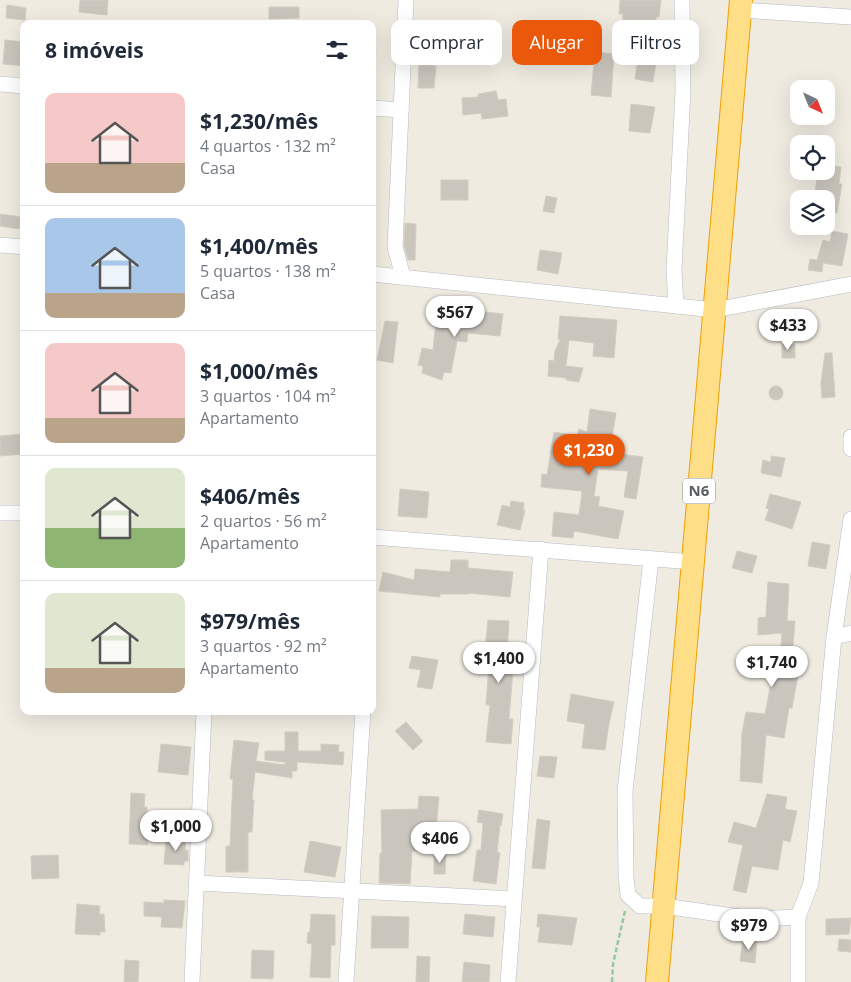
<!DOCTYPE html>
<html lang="pt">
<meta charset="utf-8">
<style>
body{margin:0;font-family:"Open Sans",sans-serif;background:#f2f2f3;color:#1f2937;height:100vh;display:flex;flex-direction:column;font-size:19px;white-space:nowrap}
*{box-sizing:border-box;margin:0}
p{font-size:16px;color:#747a83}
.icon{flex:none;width:28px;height:28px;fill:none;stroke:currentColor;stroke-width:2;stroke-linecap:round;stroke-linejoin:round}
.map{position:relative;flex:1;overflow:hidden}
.sheet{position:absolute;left:20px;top:20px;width:356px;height:695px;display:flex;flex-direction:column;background:#fff;border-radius:10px;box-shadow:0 5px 20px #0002}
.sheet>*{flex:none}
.guide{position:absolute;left:391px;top:20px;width:384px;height:45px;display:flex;gap:10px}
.needle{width:32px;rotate:137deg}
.controls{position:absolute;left:790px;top:80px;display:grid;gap:10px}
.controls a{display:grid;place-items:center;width:45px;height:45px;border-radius:10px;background:#fff;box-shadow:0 5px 20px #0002;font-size:25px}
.price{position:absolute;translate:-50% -42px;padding:0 11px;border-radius:18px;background:#fff;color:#222;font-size:16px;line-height:32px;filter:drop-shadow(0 1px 2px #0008)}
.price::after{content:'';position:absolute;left:50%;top:30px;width:15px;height:11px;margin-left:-8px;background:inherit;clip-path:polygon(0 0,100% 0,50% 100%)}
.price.active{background:#ea580c;color:#fff}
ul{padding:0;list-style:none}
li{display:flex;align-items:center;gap:15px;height:125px;padding:0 25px}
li+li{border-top:1px solid #e0e1e3}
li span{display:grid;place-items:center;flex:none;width:140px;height:100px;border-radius:10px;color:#555}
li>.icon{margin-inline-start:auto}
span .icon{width:60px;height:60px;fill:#fffc;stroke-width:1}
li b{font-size:21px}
h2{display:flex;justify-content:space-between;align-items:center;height:60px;padding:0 25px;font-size:21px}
.chip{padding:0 18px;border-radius:10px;background:#fff;box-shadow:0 5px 20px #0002;font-size:18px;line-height:45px}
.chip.active{background:#ea580c;color:#fff}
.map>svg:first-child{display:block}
</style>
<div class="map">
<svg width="851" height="982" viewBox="0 0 851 982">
<rect width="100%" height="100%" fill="#efebe1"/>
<g fill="#cac6be" stroke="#d4cdbf">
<path d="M80,0H108L107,15L79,12Z"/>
<path d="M620,0H661L659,17H656V32L622,31L623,14H619Z"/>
<path d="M7,5L26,8L25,20L6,18Z"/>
<path d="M269,7H299V18L269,19Z"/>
<path d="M5,40L24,42V66L3,64Z"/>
<path d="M595,52L614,54L611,97L591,95Z"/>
<path d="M638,59L656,62L653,82L635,79Z"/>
<path d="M419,65L436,66L434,88H418Z"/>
<path d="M496,91L498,100L506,99L508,116L482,119L481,113L463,115L462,98L478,97V94Z"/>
<path d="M631,104L655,107L650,133L629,131Z"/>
<path d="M826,165L841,167L839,184H842L837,213L826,210V199H814L818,171H826Z"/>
<rect x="441" y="180" width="27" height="20"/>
<path d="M546,196L557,198L554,213L543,211Z"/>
<path d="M0,214L21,217L19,229L0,226Z"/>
<path d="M405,223L416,224L415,260H408L404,246Z"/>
<path d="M832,231L848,234L842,266L823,263L822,272L808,270L810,259L817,260L823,240L830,242Z"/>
<path d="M540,250L562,253L558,274L537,270Z"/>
<path d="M440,306L452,309L451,315L476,317L477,311L503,314L500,336L468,333L467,342L457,341L451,373L444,372L442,380L422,373L423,366L418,365L422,348L433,350L437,313H438Z"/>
<path d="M560,316L617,320L614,358L593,356L594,343L569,340L566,366L583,368L579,382L566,380V378L548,376L549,360L554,361L555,351L560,340L558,339Z"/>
<path d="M385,321L398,322L393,363L377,360Z"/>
<rect x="782" y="344" width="13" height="14"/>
<path d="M825,353H832L835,397L822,398L821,383Z"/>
<circle cx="776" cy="393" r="7"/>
<path d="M590,409L616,413L610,449L621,452L620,454L643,457L636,499L624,497L628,471L598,469L594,496L600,497L598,506L624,511L618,539L574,531L573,538L552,536L554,512L579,515L582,491L541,487L542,474L547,475L554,432L577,436L579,429L587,432Z"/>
<path d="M24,434V454L0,456V436Z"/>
<path d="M771,456L785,458L781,477L761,473L763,460L771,462Z"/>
<path d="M400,489L429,492L427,518L398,516Z"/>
<path d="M770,494L801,502L792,529L765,520L769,509L766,508Z"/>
<path d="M511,501L524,503L523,510H525L520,530L497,525L502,505L510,507Z"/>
<path d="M812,542L830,545L826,569L808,566Z"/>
<path d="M737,551L757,556L752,573L732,568Z"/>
<path d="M451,560H468V568L513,572L510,597L468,593V594H440V597L379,591L383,572L414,580L415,569L450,572Z"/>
<path d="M768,582L789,584L787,621H795L792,658L801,659L792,708H789L784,738L766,735L762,783L740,781L742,734L746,712L765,714L772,678L778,679L782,633L758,635V618L766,617Z"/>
<path d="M488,620L509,621L506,668L513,669L509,719H513L511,744L486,742L490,705H486L490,650H485Z"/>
<path d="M412,656L438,660L432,689L417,687L421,670L409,668Z"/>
<path d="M571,694L614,702L609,723L605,750L582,748L585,724L567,721Z"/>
<path d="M406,722L423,741L413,750L395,731Z"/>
<path d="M285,732H298V751H321V744L339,745L338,752H344L343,765L297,762V771H292V778L255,772L252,800H254L252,832H248V872H226V846H230L233,779H230L234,740L259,743L256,761L285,765V762L265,760V751H285Z"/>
<path d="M161,744L191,747L188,775L158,772Z"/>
<path d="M540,756L557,757L554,778L537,776Z"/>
<path d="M131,793L145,794L144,807H147L148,845L129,844Z"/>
<path d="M767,794L787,797L785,809L797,811L790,842L783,840L778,870L752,866L746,893L733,890L743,845L728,842L734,822L756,828Z"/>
<path d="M419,796L439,797L434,851H412L410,884L379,883L380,853H382L381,810L418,809Z"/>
<path d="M479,810L503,814L501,826L500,825L497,852L500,853L496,884L473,881L477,850H481L483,823L477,822Z"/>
<path d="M537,819L550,821L545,869L532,868Z"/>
<path d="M166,837L186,839L185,850H188V861H184V865L164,864Z"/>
<path d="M310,841L341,847L335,877L304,872Z"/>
<path d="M434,854L446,855L445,874H434Z"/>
<path d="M58,855L59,878L32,879L31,856Z"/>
<path d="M164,900L185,901L182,928L161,927L162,917L144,916V902L164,903Z"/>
<path d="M77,904L100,906L99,914H104L105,932H100V935L75,934Z"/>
<path d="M311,914L335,915V945H331L330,978L310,977L312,944L307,943L308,932H310Z"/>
<path d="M465,914L495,917L493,937L463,934Z"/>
<path d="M538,914L577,918L572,945L538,942L540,927H537Z"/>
<path d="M372,916L409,917L408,948H371Z"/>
<path d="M851,918L849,934L826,935V919Z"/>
<path d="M743,939L757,941L755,963L740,961Z"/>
<path d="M839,939L851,940V952L838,951Z"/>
<path d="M252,950L274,951L273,979L251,978Z"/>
<path d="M417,956L430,957L429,982H416Z"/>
<path d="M125,960L139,961L138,982H124Z"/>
<path d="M464,962L490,965L489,982H462Z"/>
</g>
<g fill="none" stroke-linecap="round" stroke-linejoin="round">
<defs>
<g id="minor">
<path d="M740,10L851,17"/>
<path d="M0,84L24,86"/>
<path d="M372,108L401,110"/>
<path d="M0,245L24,247"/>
<path d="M372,274L715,310L851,284"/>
<path d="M403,277L395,247L406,0"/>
<path d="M676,306L674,270L683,91L682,0"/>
<path d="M851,437V449"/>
<path d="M0,513H24"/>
<path d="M372,537L693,562"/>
<path d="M651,559L625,791L626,877L628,895L640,906H664L754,919L798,917L811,883L834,637L851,633"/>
<path d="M834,637L851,519"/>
<path d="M197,883L514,899"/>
<path d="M192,982L204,711"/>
<path d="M346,982L363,711"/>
<path d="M508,982L541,549"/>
<path d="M798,982V917"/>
</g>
<path id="highway" d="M657,982L741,0"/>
</defs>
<use href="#minor" stroke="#b7bac0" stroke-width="16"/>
<use href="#highway" stroke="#f0a000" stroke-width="24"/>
<path stroke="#94caa2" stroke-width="2.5" stroke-dasharray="5 2.5" stroke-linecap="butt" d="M612,982L613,964L625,911"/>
<use href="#minor" stroke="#fff" stroke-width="15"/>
<use href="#highway" stroke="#ffde88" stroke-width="22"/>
</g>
<g text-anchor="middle" stroke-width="4" stroke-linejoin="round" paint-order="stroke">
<rect fill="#fff" stroke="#8c8f92" stroke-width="1" x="683" y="478.5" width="32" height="25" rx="4"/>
<g font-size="15" font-weight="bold" fill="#5a5f64">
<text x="699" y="496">N6</text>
</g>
</g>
</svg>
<div class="controls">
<a><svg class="needle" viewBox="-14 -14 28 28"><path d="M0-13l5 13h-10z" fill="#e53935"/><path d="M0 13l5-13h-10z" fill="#747a83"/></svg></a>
<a><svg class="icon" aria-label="locate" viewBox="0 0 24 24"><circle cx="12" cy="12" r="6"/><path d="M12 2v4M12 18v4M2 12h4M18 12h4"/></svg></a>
<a><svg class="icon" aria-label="layers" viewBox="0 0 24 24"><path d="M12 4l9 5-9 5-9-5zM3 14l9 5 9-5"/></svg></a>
</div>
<b class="price" style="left:455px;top:338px">$567</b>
<b class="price" style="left:788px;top:351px">$433</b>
<b class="price active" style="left:589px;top:476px">$1,230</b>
<b class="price" style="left:499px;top:684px">$1,400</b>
<b class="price" style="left:772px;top:688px">$1,740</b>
<b class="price" style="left:176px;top:852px">$1,000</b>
<b class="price" style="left:440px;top:864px">$406</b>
<b class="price" style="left:749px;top:951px">$979</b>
<div class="guide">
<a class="chip">Comprar</a>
<a class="chip active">Alugar</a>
<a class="chip">Filtros</a>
</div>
<section class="sheet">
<h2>8 imóveis<svg class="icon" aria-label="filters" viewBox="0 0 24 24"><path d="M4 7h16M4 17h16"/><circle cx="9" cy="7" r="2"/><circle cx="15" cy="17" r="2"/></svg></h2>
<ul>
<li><span style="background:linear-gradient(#f6c9c9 70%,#b9a48a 0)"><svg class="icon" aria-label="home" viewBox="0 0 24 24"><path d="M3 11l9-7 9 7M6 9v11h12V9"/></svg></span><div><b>$1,230/mês</b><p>4 quartos · 132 m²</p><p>Casa</p></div></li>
<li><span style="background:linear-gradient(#a9c7e8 75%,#b9a48a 0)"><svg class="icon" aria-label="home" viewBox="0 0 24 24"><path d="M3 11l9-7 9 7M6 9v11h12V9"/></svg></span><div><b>$1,400/mês</b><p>5 quartos · 138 m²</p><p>Casa</p></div></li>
<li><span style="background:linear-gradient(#f6c9c9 75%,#b9a48a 0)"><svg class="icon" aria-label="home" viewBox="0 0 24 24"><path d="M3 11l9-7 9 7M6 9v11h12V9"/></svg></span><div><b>$1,000/mês</b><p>3 quartos · 104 m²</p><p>Apartamento</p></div></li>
<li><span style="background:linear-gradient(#dfe7d0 60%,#8fb573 0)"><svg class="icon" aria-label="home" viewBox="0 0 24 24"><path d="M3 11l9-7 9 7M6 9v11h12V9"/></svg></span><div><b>$406/mês</b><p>2 quartos · 56 m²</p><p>Apartamento</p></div></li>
<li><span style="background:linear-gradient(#dfe7d0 75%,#b9a48a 0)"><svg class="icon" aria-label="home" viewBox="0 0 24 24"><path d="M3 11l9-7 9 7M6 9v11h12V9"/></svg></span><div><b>$979/mês</b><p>3 quartos · 92 m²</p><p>Apartamento</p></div></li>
</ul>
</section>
</div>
